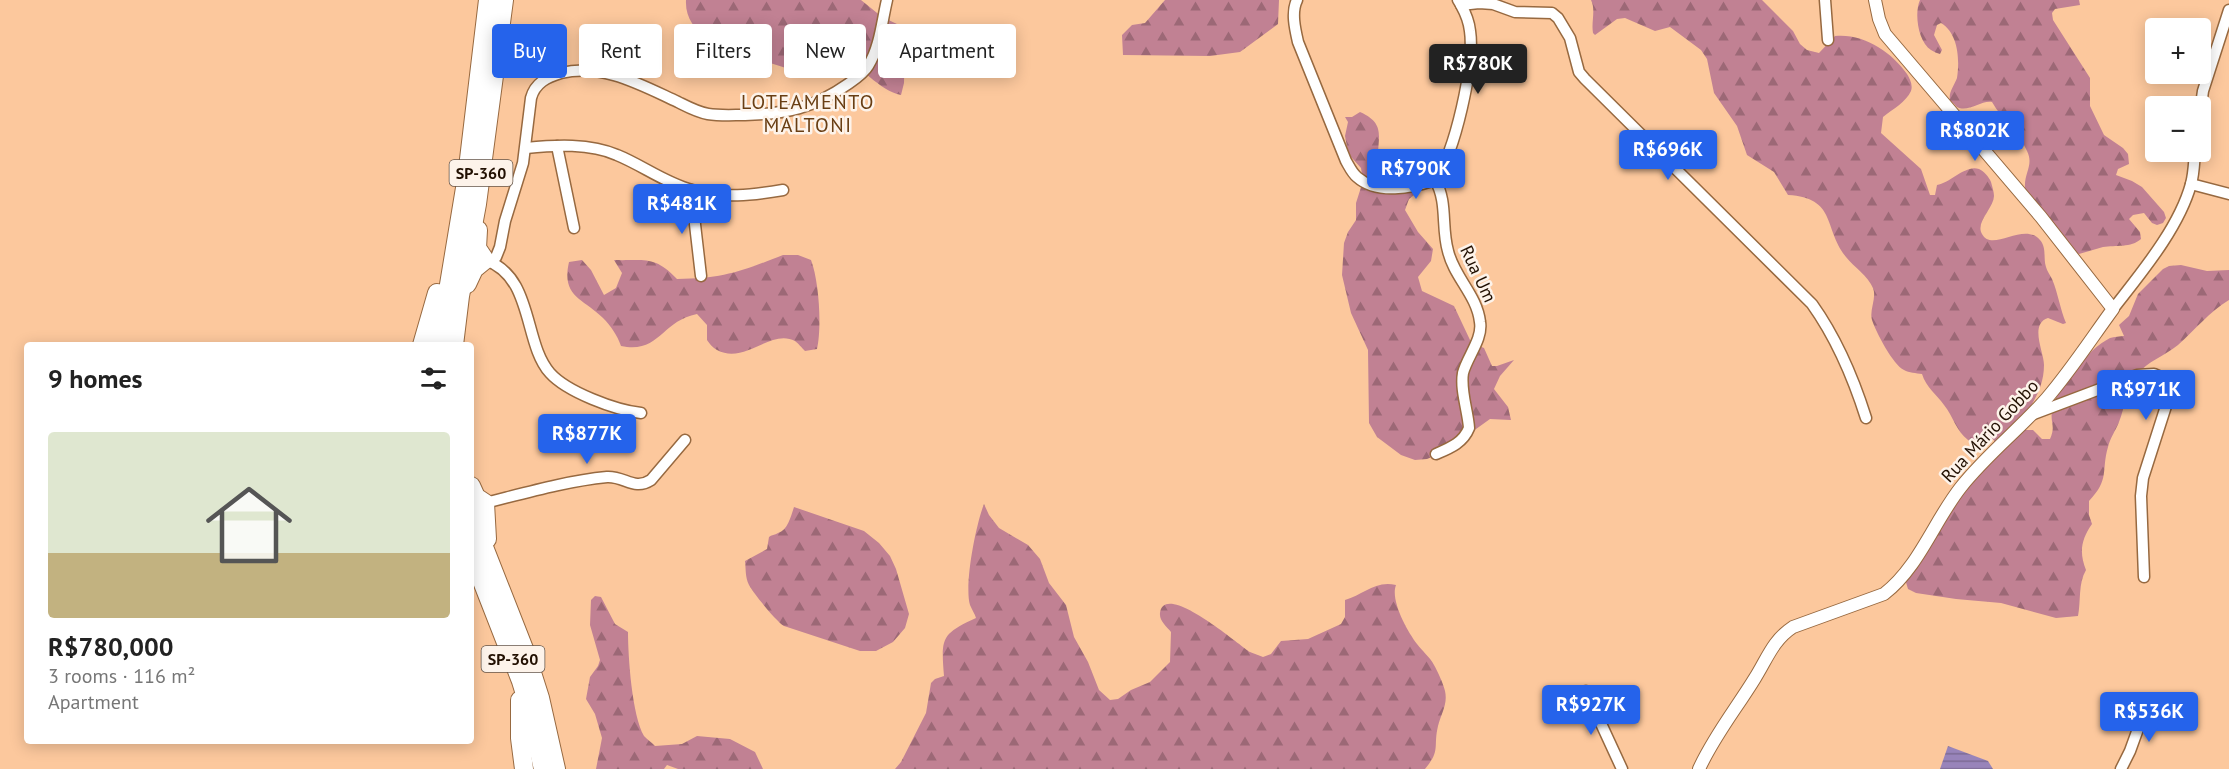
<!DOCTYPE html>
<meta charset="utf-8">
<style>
body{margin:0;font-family:"PT Sans",sans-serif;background:#f2f2f2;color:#222;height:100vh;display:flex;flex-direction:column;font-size:22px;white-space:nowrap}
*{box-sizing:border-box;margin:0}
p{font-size:20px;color:#767676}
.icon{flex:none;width:33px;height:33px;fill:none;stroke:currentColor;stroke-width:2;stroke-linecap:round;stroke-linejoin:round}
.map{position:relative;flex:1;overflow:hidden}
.side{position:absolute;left:24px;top:342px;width:450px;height:402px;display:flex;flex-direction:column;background:#fff;border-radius:6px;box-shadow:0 3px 15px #0003}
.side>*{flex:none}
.top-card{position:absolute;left:492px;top:24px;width:570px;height:54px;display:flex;gap:12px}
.fabs{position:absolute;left:2145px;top:18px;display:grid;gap:12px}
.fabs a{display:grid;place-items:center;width:66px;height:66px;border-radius:6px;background:#fff;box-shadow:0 3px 15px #0003;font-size:30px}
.price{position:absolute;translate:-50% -51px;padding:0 14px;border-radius:6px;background:#2563eb;color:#fff;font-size:20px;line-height:39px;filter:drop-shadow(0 2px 3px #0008)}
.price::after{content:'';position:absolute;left:50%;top:36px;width:18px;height:14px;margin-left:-9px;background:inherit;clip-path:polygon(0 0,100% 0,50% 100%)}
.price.current{background:#222;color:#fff}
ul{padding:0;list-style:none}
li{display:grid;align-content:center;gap:12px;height:318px;padding:0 24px}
li span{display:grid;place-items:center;height:186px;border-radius:6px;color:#555}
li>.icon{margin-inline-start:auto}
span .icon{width:108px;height:108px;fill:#fffc;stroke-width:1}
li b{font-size:26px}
h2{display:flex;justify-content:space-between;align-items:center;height:72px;padding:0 24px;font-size:26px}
.pill{padding:0 21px;border-radius:6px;background:#fff;box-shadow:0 3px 15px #0003;font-size:21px;line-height:54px}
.pill.current{background:#2563eb;color:#fff}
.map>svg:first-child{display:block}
</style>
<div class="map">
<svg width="2229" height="769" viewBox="0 0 2229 769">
<defs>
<pattern id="forest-firs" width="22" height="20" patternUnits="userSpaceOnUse" patternTransform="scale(1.5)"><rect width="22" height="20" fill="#c18193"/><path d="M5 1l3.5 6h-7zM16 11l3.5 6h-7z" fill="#9c6876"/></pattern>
<pattern id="water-rules" width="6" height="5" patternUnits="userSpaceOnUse" patternTransform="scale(1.5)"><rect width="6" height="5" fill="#9884ba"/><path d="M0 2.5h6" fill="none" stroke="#7c6b95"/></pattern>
</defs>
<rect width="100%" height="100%" fill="#fcc89d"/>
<g fill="url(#forest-firs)">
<path d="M686,0H861L882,17L897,24L905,37L904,83L901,95C880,91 859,65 840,53L834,58C814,49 806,59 789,69L764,61L741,68L726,56L713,36L709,35L706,41C695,28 685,18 686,0Z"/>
<path d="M1165,0H1279L1278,24L1240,52L1210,56L1123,55L1122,35L1132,25L1145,23Z"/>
<path d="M1591,0H1762L1793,31L1800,44L1807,50L1819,53L1835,36C1863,33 1892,52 1907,74C1910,79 1913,85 1911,91C1906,102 1893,109 1883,117L1881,133L1921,169L1930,195H1935L1937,185C1950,183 1966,164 1979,169C1984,171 1989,177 1991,182C1992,186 1994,192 1994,196C1994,208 1975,222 1982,234C1992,253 2024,221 2040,240C2047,248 2043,258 2046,267C2047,271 2050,275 2052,279C2058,293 2060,309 2066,323L2063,324L2048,318C2029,324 2044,352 2044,365C2044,390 2030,407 2018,426V430H2033L2042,439H2050C2056,426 2050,423 2052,411C2056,388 2088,349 2110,338C2114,337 2120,336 2124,336L2119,325L2129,316L2138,294L2163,269L2169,266L2181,265L2207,271L2229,270V300C2209,312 2195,330 2178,345C2165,356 2147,361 2137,375C2127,387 2125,407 2119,422C2116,430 2110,438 2108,447C2101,471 2110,479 2089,501V515L2092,524C2081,540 2079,552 2086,570C2078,583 2081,602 2078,616L2056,618L2001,603L1956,599L1916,593L1908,589L1905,579L1994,445V440L1990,438C1983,441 1975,445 1968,440C1956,431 1953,416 1944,405C1937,395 1926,387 1922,374C1916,373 1909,373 1904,370C1893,365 1876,332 1872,320C1869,310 1877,298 1873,288C1868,276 1854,267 1846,257C1823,228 1837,198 1788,195L1774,172L1747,155L1737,126L1714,93L1707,59L1701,50L1670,27L1655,31L1625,18L1617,19L1595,35L1593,33C1591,22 1596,10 1591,0Z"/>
<path d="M1920,0H2079L2080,5L2055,9L2052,13L2053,20L2090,78V106L2104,135L2123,148L2128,154L2129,164L2118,169L2116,175L2132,181L2142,187L2164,212L2166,218L2163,223L2157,225L2152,223L2144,213L2133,215L2129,219L2140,232L2141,239C2131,248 2116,245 2103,247C2095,249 2087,252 2079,254C2075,252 2070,250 2067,248C2057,239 2025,199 2025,187C2024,173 2034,165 2027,151C2019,132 2002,120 1992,102C1981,100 1968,113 1957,107C1956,106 1951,101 1950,100C1948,93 1955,84 1957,78C1960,59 1958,33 1941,23L1937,25L1934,35L1942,50L1940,54C1937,53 1934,52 1931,50C1918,42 1914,13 1920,0Z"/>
<path d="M1360,112C1387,124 1377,138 1378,160C1378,168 1380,177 1381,185H1397L1418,192L1409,199L1405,210L1418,232L1433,249L1431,261L1418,277L1422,291L1454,306L1470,340L1474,344L1484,348L1492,366H1497L1514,360L1500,376L1494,389L1508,407L1511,420L1490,419L1444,452L1427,459L1415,460L1401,455L1377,437L1369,423L1368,350L1351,313L1342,275L1344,243L1348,232L1356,220V203L1363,181L1361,168L1351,157L1347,147L1345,136L1348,122L1345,117H1352Z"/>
<path d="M783,255H798L811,260C819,281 822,327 817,349L805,351C802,348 798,343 795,341C771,328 745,365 717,350C713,348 709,343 707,340V325L697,314C661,321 660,354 621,346C617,335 611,326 603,318C583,298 561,297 569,262L582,260L591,270L604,295L616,288L622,273L614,260C645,261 654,255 677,279C723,279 742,271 783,255Z"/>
<path d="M984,504L989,515L999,528L1028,545L1040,559L1049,583L1066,605L1074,637L1088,662L1099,690L1110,700L1118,699L1131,690L1150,682L1170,662L1171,632C1167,627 1159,621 1160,613C1164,580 1240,646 1250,652C1254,654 1259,655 1263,657L1271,654L1281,641L1308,639L1341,624L1345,617V600C1363,595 1375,580 1396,585C1390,600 1407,631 1417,644C1422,651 1430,657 1434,665C1438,672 1443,683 1445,691C1448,704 1441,714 1438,726C1433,747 1441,750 1425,769H895L901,762L926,713L931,683L935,679L944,676C941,638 941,634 976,618C975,614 972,610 970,605C964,585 976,524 984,504Z"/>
<path d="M794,507L864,531L879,543L890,556L896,569L909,614L905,628L893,642L876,651H860L784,626C776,621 754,594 749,585C745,577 746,569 745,561L767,549L769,537C771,535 775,535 778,533C788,530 791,516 794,507Z"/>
<path d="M595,596L601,597L615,624L628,632C628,657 632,715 644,736C647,739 652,743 655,746L682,744L697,736L730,739L755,752L763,769H678L667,765L664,769H596L602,738L595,714L586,699L590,677L598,666L600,660L590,625L591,600Z"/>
</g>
<path fill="url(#water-rules)" d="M1948,746L1988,761L1993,769H1940Z"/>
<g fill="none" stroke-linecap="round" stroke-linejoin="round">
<defs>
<g id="minor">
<path d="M1297,0C1291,12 1295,29 1298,42L1346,161C1349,166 1352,173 1357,177C1377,195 1412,188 1435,180C1448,202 1441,227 1448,251C1454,277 1477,295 1480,322C1483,339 1467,357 1463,373C1460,390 1468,411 1469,428C1463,443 1450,448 1436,454"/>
<path d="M1458,0L1461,5L1479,3L1493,4L1515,12L1552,13L1558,18L1570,38L1579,72L1585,79L1812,304C1837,339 1853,377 1866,418"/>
<path d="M1825,0L1828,40"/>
<path d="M2200,112L2203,91L2229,10"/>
<path d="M557,146L574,228"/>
<path d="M526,148C555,145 590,143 617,155C642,165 665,183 692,190C722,199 753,195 783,190"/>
<path d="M1435,180C1455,153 1475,64 1470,31C1469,21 1466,14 1461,5"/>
<path d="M2191,184L2229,194"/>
<path d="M691,190L701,276"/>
<path d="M485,260C534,276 523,343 550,373C567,392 615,410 641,413"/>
<path d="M491,262L496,257L500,247L505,221L523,163L531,98C535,83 547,77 561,73C603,63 641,85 678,102C688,107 697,112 708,114C720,116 733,115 745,115C786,114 814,108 848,84C855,79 864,73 868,66C880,47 882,21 887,0"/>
<path d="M2113,309C2141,273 2179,228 2191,184C2194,173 2194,162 2195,152"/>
<path d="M2031,415L2137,375L2154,374L2165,379L2169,390L2167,403L2143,478L2141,496L2144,577"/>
<path d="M485,503C525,493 566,481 607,477C625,476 634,491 651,480L685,440"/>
<path d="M1586,691L1622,769"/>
<path d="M2121,769L2130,751L2147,704"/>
</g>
<path id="tertiary" d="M1699,769C1714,736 1736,709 1755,678C1767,659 1773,640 1793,627L1884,594C1919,567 1934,521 1961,487C1987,454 2020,429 2047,398C2071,370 2091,339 2113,309L2041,217L1885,34L1879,19L1875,0"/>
<g id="motorway">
<path d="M467,284L474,269L485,260L477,248L478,230"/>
<path d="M422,345L437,293"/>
<path d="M439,345L467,176L488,0"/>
<path d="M454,345L460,296L477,204L504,0"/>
<path d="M471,486L476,497L485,503L487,539"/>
<path d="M471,514L526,654L540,698L556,769"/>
<path d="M471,553L521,681L529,707L543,769"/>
<path d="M520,700V738L524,769"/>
</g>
</defs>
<use href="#minor" stroke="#976940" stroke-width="13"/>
<use href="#tertiary" stroke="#976940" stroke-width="14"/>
<use href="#motorway" stroke="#976940" stroke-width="20"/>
<use href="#minor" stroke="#fff" stroke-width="10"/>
<use href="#tertiary" stroke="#fff" stroke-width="12"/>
<use href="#motorway" stroke="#fff" stroke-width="18"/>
</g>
<g text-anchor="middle" stroke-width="5" stroke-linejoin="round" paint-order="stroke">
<g fill="#fdf3ea" stroke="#645448" stroke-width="1.5">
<rect x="449.5" y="160" width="63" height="26" rx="4.5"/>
<rect x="481.5" y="646" width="63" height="26" rx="4.5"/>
</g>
<g font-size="16" font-weight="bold" fill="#221002">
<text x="481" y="179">SP-360</text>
<text x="513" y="665">SP-360</text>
</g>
<g font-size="18" fill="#221002" stroke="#fdf3ea">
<text transform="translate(1478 274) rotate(65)" y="6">Rua Um</text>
<text transform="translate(1990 431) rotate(-47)" y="6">Rua Mário Gobbo</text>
</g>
<g font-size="20" letter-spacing="1.5" fill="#693e13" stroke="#fdf3ea">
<text x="808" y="109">LOTEAMENTO<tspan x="808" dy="23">MALTONI</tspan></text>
</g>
</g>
</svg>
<div class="fabs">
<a>+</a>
<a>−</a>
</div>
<b class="price current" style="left:1478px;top:95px">R$780K</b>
<b class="price" style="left:1975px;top:162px">R$802K</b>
<b class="price" style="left:1668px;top:181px">R$696K</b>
<b class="price" style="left:1416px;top:200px">R$790K</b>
<b class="price" style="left:682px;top:235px">R$481K</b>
<b class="price" style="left:2146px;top:421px">R$971K</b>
<b class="price" style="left:587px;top:465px">R$877K</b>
<b class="price" style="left:1591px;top:736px">R$927K</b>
<b class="price" style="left:2149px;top:743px">R$536K</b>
<div class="top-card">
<a class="pill current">Buy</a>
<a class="pill">Rent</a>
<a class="pill">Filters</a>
<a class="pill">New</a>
<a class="pill">Apartment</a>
</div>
<section class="side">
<h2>9 homes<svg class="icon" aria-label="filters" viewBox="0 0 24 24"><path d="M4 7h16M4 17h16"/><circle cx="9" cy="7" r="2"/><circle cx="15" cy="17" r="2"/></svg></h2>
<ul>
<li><span style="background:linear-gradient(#dfe7d0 65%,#c2b280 0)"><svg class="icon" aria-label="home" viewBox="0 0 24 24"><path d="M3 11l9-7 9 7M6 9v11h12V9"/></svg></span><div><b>R$780,000</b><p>3 rooms · 116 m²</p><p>Apartment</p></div></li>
</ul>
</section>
</div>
